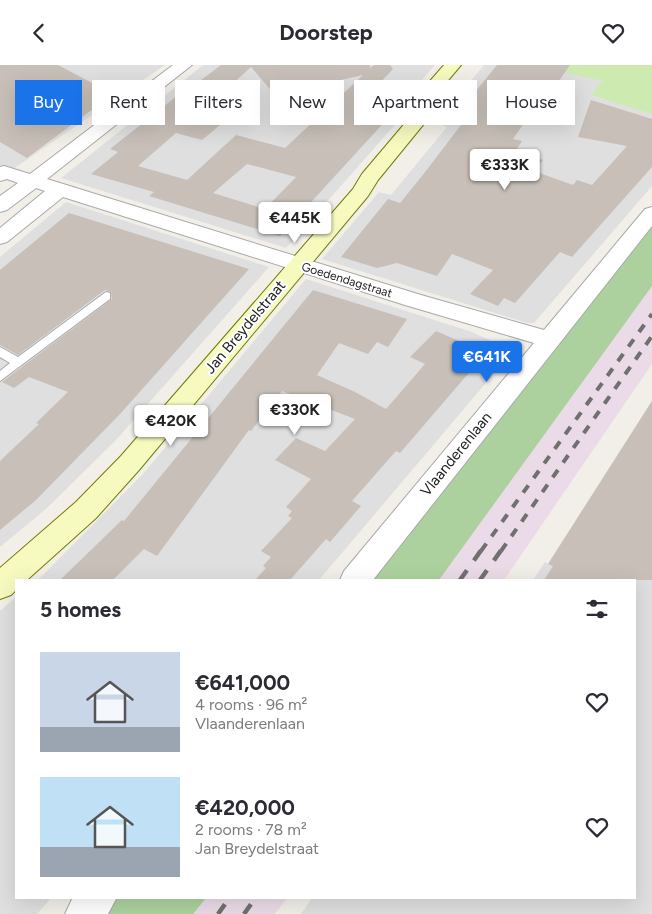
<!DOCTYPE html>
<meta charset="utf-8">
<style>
body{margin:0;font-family:Figtree,sans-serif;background:#f7f7f7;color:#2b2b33;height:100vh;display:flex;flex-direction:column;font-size:19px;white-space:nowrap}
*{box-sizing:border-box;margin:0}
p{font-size:16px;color:#7c7c81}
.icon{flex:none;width:28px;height:28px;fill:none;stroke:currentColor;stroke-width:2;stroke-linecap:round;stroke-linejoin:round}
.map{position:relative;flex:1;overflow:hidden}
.sheet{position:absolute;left:15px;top:514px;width:621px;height:320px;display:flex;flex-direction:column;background:#fff;border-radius:0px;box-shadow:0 5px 20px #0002}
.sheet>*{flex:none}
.hud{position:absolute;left:15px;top:15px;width:622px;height:45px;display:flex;gap:10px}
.price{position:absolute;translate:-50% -42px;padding:0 11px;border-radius:5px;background:#fff;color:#222;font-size:16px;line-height:32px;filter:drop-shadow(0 1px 2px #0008)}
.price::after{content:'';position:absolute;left:50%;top:30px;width:15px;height:11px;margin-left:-8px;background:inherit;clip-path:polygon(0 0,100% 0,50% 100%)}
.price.active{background:#1a73e8;color:#fff}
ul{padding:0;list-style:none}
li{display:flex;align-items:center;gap:15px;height:125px;padding:0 25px}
li span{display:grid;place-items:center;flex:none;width:140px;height:100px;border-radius:0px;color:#555}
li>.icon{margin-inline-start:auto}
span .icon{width:60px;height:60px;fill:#fffc;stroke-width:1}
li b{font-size:21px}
h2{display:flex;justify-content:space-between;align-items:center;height:60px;padding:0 25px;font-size:21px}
.pill{padding:0 18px;border-radius:0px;background:#fff;box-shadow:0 5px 20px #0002;font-size:18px;line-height:45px}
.pill.active{background:#1a73e8;color:#fff}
header{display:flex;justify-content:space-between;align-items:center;height:65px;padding:0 25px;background:#fff;font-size:22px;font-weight:700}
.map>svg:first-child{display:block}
</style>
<header><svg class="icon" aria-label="back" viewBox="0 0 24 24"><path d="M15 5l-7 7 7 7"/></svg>Doorstep<svg class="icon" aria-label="heart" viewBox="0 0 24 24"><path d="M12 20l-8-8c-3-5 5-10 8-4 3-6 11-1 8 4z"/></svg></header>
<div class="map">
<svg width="652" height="849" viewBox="0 0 652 849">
<rect width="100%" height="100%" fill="#f2efe9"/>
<g fill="#e0dfdf">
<path d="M0,0H165L0,113Z"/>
<path d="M203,0H435L398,42L408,45L286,183L61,113Z"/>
<path d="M484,0H652V121L534,258H527L322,194L379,127L391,130L447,62L436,58Z"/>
<path d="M66,137L269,202L116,375L47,443L0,482V192Z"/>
<path d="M306,214L472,267L513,286L319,515H38L143,409Z"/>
<path d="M652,336V849H301L312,833L635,832V515H533L545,497L548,499Z"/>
<path d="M16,532V832L51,833L37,849H0V546Z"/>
</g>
<g fill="#ebdbe8">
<path d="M652,177V299L504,515H389Z"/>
<path d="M143,833H287L275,849H130Z"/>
</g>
<path fill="#cdebb0" d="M531,0H652V49L591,30L603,16Z"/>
<g fill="#add19e">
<path d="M652,158V221L439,515H364Z"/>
<path d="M113,833H206L193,849H100Z"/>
</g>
<g fill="#c7bfb8" fill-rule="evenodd">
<path d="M0,0H58L113,29L27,93L0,77Z"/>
<path d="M221,0H370V3L374,0H390L393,4L356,43L390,51L280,171L149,131L154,127L91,109L118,87L110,84L197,15L200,16ZM251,2L275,30L363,10L285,83L236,70L187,115L138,101L176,68L202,75L220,60L195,53ZM247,99L296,112L265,144L213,128Z"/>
<path d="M497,0H570L552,26L547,25L513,74L522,76L515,87L543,95L534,106L573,120L577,115L592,120L627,81L578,72L591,35L652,54V102L572,192L560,187L515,238L504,233L498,241L470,229L493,205L452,189L437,211L397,198L377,203L341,192L388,134L400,138L422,111L461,60L450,58Z"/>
<path d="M69,148L249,204L121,348L36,435L0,465V396L39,359L36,358L68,327L29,312L14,323L2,317L112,234L111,227L105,225L18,290L0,280V205Z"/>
<path d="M313,225L407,254L388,282L377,277L368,289L339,278L317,310L355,327L386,344L425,299L410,292L436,266L486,288L400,388L396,386L352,436L361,441L330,477L326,474L290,515H255L266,503L263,501L271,492L261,486L292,453L288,451L292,446L286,442L311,414L275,395L296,373L325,386L355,354L282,326L251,366L249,365L157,491L144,484L113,515H60L122,455L124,456Z"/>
<path d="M652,336V515H544L553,501L548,499Z"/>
</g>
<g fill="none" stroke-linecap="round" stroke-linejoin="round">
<defs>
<path id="lane" d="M106,227L110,228V234L0,316V306L10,298L0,292V282L18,292Z"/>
<g id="street">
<path d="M173,0H192L47,114L421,230L544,265L645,144L652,142V161L373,515H340L344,506L534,278L405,240L63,132L7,177L0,179V163L45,126L36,123L7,145L0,147V131L18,118L7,114L0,116V102L4,101L30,109Z"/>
<path d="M73,832H117L108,849H65Z"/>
</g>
<path id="secondary" d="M444,0H461L434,32L427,55L378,115L368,131L139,405L96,453L27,515H16V525L11,530L0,534V503L76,437L121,391L353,124L362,109L412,50L417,31Z"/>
</defs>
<use href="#lane" stroke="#a9a9a9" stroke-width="2"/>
<use href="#street" stroke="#a9a9a9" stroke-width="2"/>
<use href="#secondary" stroke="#707d05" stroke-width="2"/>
<use href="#lane" fill="#fff" fill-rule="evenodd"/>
<use href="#street" fill="#fff" fill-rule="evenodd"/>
<use href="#secondary" fill="#f7fabf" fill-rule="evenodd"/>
<g stroke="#707070" stroke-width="4" stroke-dasharray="9 9" stroke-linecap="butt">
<path d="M481,486L652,249"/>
<path d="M501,486L652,271"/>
</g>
<g stroke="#707070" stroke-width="4.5" stroke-dasharray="12 12" stroke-linecap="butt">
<path d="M460,515L482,484"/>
<path d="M480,515L502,484"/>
<path d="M218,849L230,832"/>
<path d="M244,849L256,832"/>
</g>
</g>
<g text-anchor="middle" stroke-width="4" stroke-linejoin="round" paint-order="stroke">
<g font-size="12" fill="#222" stroke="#fff">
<text transform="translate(347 215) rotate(17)" y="4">Goedendagstraat</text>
</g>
<g font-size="15" fill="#222" stroke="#fff">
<text transform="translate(245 262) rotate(-50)" y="5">Jan Breydelstraat</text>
<text transform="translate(456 389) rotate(-51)" y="5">Vlaanderenlaan</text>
</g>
</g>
</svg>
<b class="price" style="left:505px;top:126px">€333K</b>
<b class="price" style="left:295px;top:179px">€445K</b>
<b class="price active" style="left:487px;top:318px">€641K</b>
<b class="price" style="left:295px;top:371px">€330K</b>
<b class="price" style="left:171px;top:382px">€420K</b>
<div class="hud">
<a class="pill active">Buy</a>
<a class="pill">Rent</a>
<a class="pill">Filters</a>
<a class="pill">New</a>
<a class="pill">Apartment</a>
<a class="pill">House</a>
</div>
<section class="sheet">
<h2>5 homes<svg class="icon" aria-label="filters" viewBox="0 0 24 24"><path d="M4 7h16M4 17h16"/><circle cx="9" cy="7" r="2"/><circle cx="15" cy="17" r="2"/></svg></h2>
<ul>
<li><span style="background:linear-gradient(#c9d6e8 75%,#9aa5b1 0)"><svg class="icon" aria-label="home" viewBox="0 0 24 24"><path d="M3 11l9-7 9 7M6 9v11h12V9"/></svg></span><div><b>€641,000</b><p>4 rooms · 96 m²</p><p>Vlaanderenlaan</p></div><svg class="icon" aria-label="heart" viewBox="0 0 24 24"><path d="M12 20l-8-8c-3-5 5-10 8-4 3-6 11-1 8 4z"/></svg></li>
<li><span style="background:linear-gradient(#bfe0f5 70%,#9aa5b1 0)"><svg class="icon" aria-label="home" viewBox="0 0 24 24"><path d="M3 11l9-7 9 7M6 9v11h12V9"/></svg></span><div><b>€420,000</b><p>2 rooms · 78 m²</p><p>Jan Breydelstraat</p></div><svg class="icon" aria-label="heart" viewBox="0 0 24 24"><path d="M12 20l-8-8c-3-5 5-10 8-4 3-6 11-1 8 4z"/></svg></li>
</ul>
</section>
</div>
